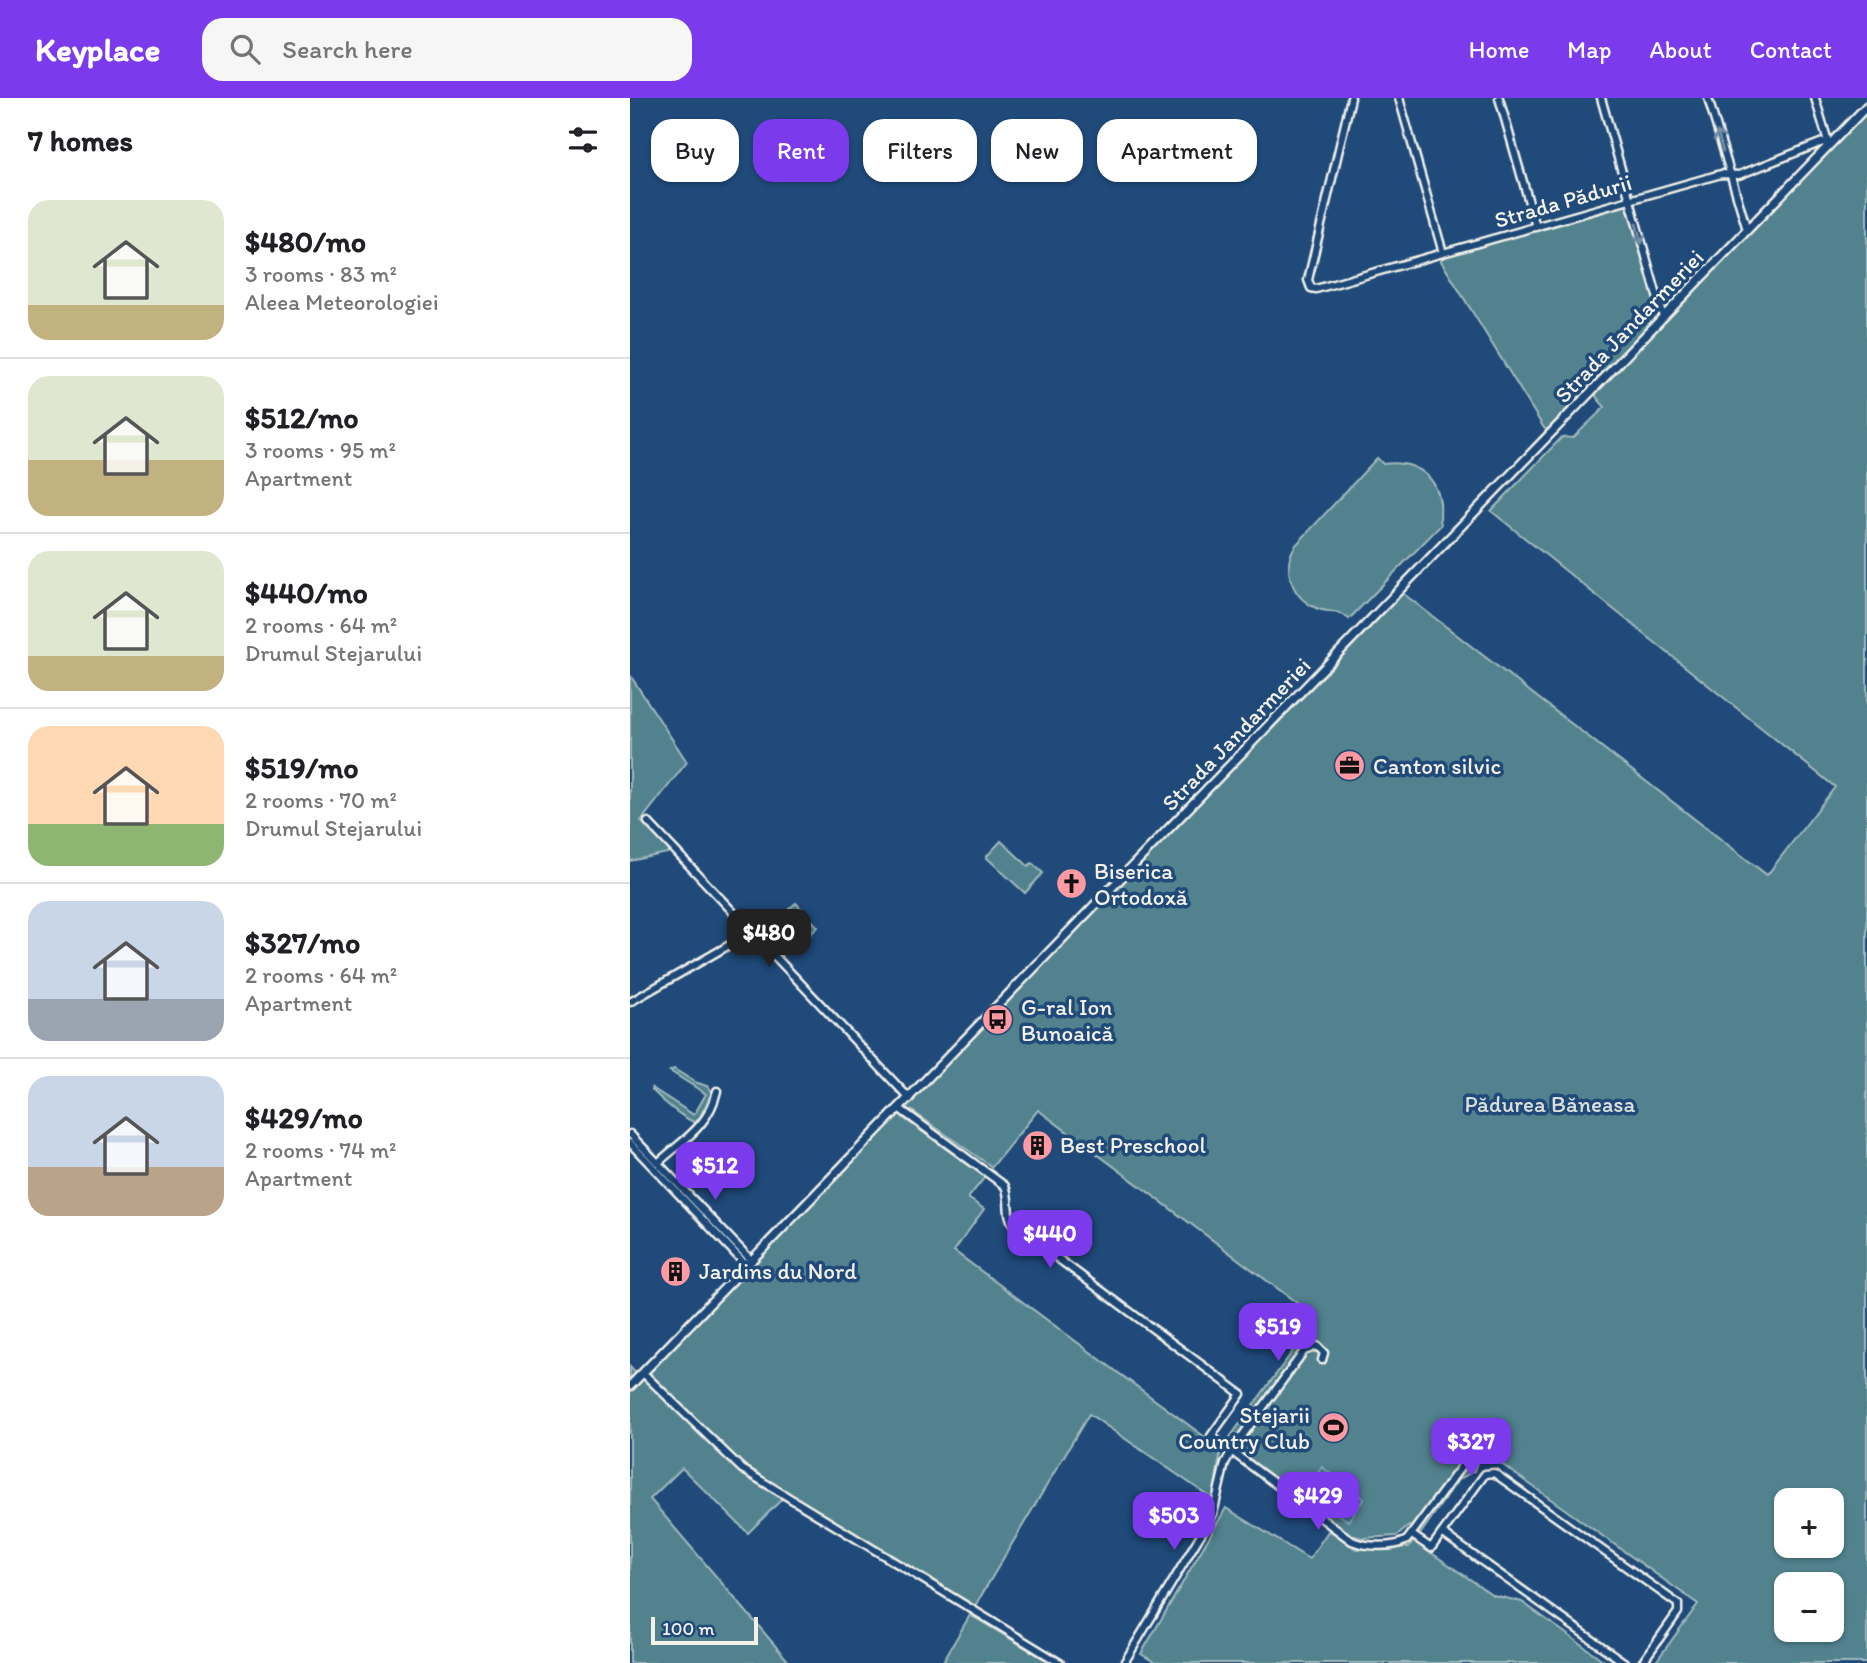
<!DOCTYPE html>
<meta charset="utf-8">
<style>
body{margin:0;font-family:Itim,sans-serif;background:#f6f6f6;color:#202124;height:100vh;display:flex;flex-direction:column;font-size:26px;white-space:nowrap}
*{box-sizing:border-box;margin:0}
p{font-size:23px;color:#757577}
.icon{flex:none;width:38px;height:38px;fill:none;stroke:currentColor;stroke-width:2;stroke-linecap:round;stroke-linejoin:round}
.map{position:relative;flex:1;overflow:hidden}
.side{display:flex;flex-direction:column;background:#fff;width:630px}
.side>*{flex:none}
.top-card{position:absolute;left:21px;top:21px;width:665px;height:63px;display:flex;gap:14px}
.fabs{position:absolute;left:1144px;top:1390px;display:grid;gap:14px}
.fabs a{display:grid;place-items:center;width:70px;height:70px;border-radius:14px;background:#fff;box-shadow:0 2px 5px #0004;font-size:35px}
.scale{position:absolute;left:21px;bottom:18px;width:107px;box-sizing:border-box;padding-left:7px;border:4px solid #f4f1e8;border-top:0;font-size:19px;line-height:24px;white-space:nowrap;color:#f4f1e8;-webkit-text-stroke:5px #1f4a7a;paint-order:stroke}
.price{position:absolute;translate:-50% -60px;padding:0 16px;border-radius:14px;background:#7c3aed;color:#fff;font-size:23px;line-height:46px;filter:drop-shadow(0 2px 4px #0008)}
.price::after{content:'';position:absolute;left:50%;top:42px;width:21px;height:16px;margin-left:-10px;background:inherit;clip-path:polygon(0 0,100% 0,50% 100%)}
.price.current{background:#222;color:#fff}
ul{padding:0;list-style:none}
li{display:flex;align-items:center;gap:21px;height:175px;padding:0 28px}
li+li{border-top:2px solid #e0e0e0}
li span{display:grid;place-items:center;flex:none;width:196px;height:140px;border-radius:21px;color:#555}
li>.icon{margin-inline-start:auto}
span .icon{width:84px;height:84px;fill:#fffc;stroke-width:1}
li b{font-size:30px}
h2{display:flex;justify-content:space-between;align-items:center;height:84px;padding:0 28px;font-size:30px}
.pill{padding:0 24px;border-radius:21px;background:#fff;box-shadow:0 2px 5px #0004;font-size:24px;line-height:63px}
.pill.current{background:#7c3aed;color:#fff}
header{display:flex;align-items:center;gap:42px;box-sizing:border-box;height:98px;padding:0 35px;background:#7c3aed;color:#fff}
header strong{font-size:33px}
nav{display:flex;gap:38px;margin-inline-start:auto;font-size:24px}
.search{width:490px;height:63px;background:#f6f6f6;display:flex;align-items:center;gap:18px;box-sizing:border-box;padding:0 24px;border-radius:21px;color:#757577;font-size:26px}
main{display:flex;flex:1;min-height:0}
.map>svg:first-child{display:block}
</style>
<header>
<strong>Keyplace</strong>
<div class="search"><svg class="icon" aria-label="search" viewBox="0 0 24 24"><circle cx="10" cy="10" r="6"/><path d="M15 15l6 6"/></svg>Search here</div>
<nav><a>Home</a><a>Map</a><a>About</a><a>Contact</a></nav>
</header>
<main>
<section class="side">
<h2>7 homes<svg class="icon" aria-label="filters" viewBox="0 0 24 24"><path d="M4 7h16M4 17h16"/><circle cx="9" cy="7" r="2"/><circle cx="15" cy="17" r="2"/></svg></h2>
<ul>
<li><span style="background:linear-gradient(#dfe7d0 75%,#c2b280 0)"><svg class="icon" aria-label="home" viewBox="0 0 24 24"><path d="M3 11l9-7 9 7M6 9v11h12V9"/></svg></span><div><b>$480/mo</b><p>3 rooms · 83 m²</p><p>Aleea Meteorologiei</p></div></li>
<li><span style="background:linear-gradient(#dfe7d0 60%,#c2b280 0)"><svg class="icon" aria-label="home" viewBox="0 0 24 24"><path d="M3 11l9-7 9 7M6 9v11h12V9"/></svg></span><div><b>$512/mo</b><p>3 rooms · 95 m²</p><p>Apartment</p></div></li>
<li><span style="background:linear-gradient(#dfe7d0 75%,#c2b280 0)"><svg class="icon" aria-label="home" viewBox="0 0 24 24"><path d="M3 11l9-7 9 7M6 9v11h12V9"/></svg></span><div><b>$440/mo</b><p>2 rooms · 64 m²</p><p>Drumul Stejarului</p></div></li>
<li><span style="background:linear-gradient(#ffd9b3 70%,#8fb573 0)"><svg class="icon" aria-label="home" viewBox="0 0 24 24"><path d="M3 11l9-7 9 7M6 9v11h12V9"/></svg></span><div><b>$519/mo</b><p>2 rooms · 70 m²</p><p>Drumul Stejarului</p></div></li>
<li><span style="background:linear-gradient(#c9d6e8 70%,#9aa5b1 0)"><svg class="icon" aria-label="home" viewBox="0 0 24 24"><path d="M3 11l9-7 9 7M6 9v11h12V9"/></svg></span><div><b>$327/mo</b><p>2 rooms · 64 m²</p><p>Apartment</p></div></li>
<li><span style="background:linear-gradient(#c9d6e8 65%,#b9a48a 0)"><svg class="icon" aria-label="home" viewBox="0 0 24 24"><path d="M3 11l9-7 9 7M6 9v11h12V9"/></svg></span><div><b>$429/mo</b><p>2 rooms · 74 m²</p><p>Apartment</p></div></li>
</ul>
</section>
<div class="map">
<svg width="1237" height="1565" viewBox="0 0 1237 1565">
<rect width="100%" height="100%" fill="#1f4a7a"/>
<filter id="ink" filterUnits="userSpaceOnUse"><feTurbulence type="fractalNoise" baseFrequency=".0143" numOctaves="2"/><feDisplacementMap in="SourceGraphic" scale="14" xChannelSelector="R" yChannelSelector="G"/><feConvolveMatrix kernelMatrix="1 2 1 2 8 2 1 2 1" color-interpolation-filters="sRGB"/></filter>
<g filter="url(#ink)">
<g fill="#51828e" stroke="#a2babb" stroke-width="2" fill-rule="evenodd">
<path d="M1237,8V1565H1025L1068,1506L849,1350L848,1362L844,1373L828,1382L791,1435L779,1428L767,1438L732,1440L722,1437L595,1346L687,1220L408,1012L362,1069L281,1012L273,1020L355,1079L338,1100L354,1111L324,1153L591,1351L583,1401L459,1316L342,1513L154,1399L118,1435L52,1370L20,1401L160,1565H0V1269L9,1279L770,493L1137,777L1205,689L861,413L932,339L943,340L975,309L967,300L964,293L923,335L914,330L811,163L813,155L1000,102L1033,218ZM1157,1402H1202V1447H1157ZM1157,1486H1202V1531H1157Z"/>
<path d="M747,360L753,366C781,362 806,374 810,405C811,412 809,419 811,427L719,521C707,510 697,516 684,509C661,498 652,469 665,448Z"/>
<path d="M0,577L57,664L11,723L42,754L0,763Z"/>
<path d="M371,743L398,768L402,765L413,775L395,795L356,759Z"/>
<path d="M166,805L188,829L176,840L153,816Z"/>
<path d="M44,971L65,984L77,988L82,994L67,1025C51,1020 34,1004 22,992V990L64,1017L76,996L40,973Z"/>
<path d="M596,1410L679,1461L699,1432L726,1451L779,1449L784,1443L863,1497L892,1504L977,1565H526L511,1556Z"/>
<path d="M340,1517L421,1565H312Z"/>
</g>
<path fill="#457da0" stroke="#8babbd" stroke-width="2" d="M692,1369L734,1401L718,1423L675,1392Z"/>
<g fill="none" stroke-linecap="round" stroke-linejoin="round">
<path stroke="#aec3cb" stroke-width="2" d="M692,1381H696L722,1400L723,1404L718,1411L714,1412L687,1392V1388Z"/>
<defs>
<g id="minor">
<path d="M721,0L678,182L681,190L686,191L1091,76L1109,77L1190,45L1195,44L1199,47L1185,0"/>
<path d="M769,0L813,155"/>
<path d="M869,0L906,129"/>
<path d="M971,0L1033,219"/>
<path d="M1078,0L1117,132"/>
<path d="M18,724L280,1001"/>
<path d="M0,904L122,834"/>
<path d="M270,1011L375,1088C381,1101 375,1116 384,1128L611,1296L581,1338L722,1443C736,1449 764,1450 777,1442L836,1362L835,1357L827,1353L816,1360"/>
<path d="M0,1036L122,1163"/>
<path d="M0,1045L117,1168"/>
<path d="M29,1064C53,1042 79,1028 87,993"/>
<path d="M13,1275L112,1371L430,1565"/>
<path d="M812,1435L995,1565"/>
<path d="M782,1437L801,1450L855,1376L864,1375L1048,1506V1514L1012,1565"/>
<path d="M494,1565L583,1416L595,1365L602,1352L674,1253L687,1248L694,1255L692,1262"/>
</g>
<path id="tertiary" d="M0,1288L1237,8"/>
</defs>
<use href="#minor" stroke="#f4f1e8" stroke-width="11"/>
<use href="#tertiary" stroke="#f4f1e8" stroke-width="12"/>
<use href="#minor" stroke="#1f4a7a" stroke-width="6"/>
<use href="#tertiary" stroke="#1f4a7a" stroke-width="7"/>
</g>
<defs><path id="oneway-shaft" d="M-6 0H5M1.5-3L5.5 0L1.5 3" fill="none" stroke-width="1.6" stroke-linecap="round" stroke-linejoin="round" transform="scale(1.75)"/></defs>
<g stroke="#748da6">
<use href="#oneway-shaft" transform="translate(1090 43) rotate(-106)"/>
<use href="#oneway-shaft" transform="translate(1009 136) rotate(74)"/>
</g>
</g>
<defs>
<symbol id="office-disc" viewBox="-11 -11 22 22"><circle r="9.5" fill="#ff9aa2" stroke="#1f4a7a"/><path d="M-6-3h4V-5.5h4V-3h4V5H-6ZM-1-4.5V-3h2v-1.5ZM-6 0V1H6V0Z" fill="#111"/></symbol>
<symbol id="church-disc" viewBox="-11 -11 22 22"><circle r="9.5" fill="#ff9aa2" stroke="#1f4a7a"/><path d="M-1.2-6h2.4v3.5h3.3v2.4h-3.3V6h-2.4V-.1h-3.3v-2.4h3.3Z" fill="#111"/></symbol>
<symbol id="bus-disc" viewBox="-11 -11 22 22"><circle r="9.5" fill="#ff9aa2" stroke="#1f4a7a"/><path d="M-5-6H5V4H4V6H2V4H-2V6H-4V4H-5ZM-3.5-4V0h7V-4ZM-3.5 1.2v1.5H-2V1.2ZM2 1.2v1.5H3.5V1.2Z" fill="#111"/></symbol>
<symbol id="building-disc" viewBox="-11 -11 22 22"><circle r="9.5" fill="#ff9aa2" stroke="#1f4a7a"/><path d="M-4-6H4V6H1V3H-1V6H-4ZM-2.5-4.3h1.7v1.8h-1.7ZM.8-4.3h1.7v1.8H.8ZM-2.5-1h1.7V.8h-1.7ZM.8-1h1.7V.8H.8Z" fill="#111"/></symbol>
<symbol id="stadium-disc" viewBox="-11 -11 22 22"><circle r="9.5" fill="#ff9aa2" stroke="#1f4a7a"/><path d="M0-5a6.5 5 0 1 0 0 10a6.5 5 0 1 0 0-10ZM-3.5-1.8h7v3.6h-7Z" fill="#111"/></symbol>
</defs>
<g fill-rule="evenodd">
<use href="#office-disc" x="702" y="650" width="35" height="35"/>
<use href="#church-disc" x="424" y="768" width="35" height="35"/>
<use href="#bus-disc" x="350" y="904" width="35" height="35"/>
<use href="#building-disc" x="390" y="1030" width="35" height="35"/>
<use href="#building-disc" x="28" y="1156" width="35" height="35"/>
<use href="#stadium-disc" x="686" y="1312" width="35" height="35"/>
</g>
<g text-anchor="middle" stroke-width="7" stroke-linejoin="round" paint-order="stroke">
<g font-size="23" fill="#f4f1e8" stroke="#1f4a7a">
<text transform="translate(933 103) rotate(-16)" y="8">Strada Pădurii</text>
<text transform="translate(999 228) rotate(-46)" y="8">Strada Jandarmeriei</text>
<text transform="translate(606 636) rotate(-46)" y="8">Strada Jandarmeriei</text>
</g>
<g font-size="23" fill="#f4f1e8" stroke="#1f4a7a" text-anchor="start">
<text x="743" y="676">Canton silvic</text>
<text x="464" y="781">Biserica<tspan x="464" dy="26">Ortodoxă</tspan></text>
<text x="391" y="917">G-ral Ion<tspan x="391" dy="26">Bunoaică</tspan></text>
<text x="430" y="1055">Best Preschool</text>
<text x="69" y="1181">Jardins du Nord</text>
<text x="680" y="1325" text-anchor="end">Stejarii<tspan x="680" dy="26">Country Club</tspan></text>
</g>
<g font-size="23" fill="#dce0da" stroke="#1f4a7a">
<text x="920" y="1014">Pădurea Băneasa</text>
</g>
</g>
</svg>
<div class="fabs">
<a>+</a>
<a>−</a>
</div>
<div class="scale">100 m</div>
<b class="price current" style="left:139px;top:871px">$480</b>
<b class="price" style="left:85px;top:1104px">$512</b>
<b class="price" style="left:420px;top:1172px">$440</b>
<b class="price" style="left:648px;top:1265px">$519</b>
<b class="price" style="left:841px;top:1380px">$327</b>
<b class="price" style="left:688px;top:1434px">$429</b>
<b class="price" style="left:544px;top:1454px">$503</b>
<div class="top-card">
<a class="pill">Buy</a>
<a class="pill current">Rent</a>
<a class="pill">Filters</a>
<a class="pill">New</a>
<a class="pill">Apartment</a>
</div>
</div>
</main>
